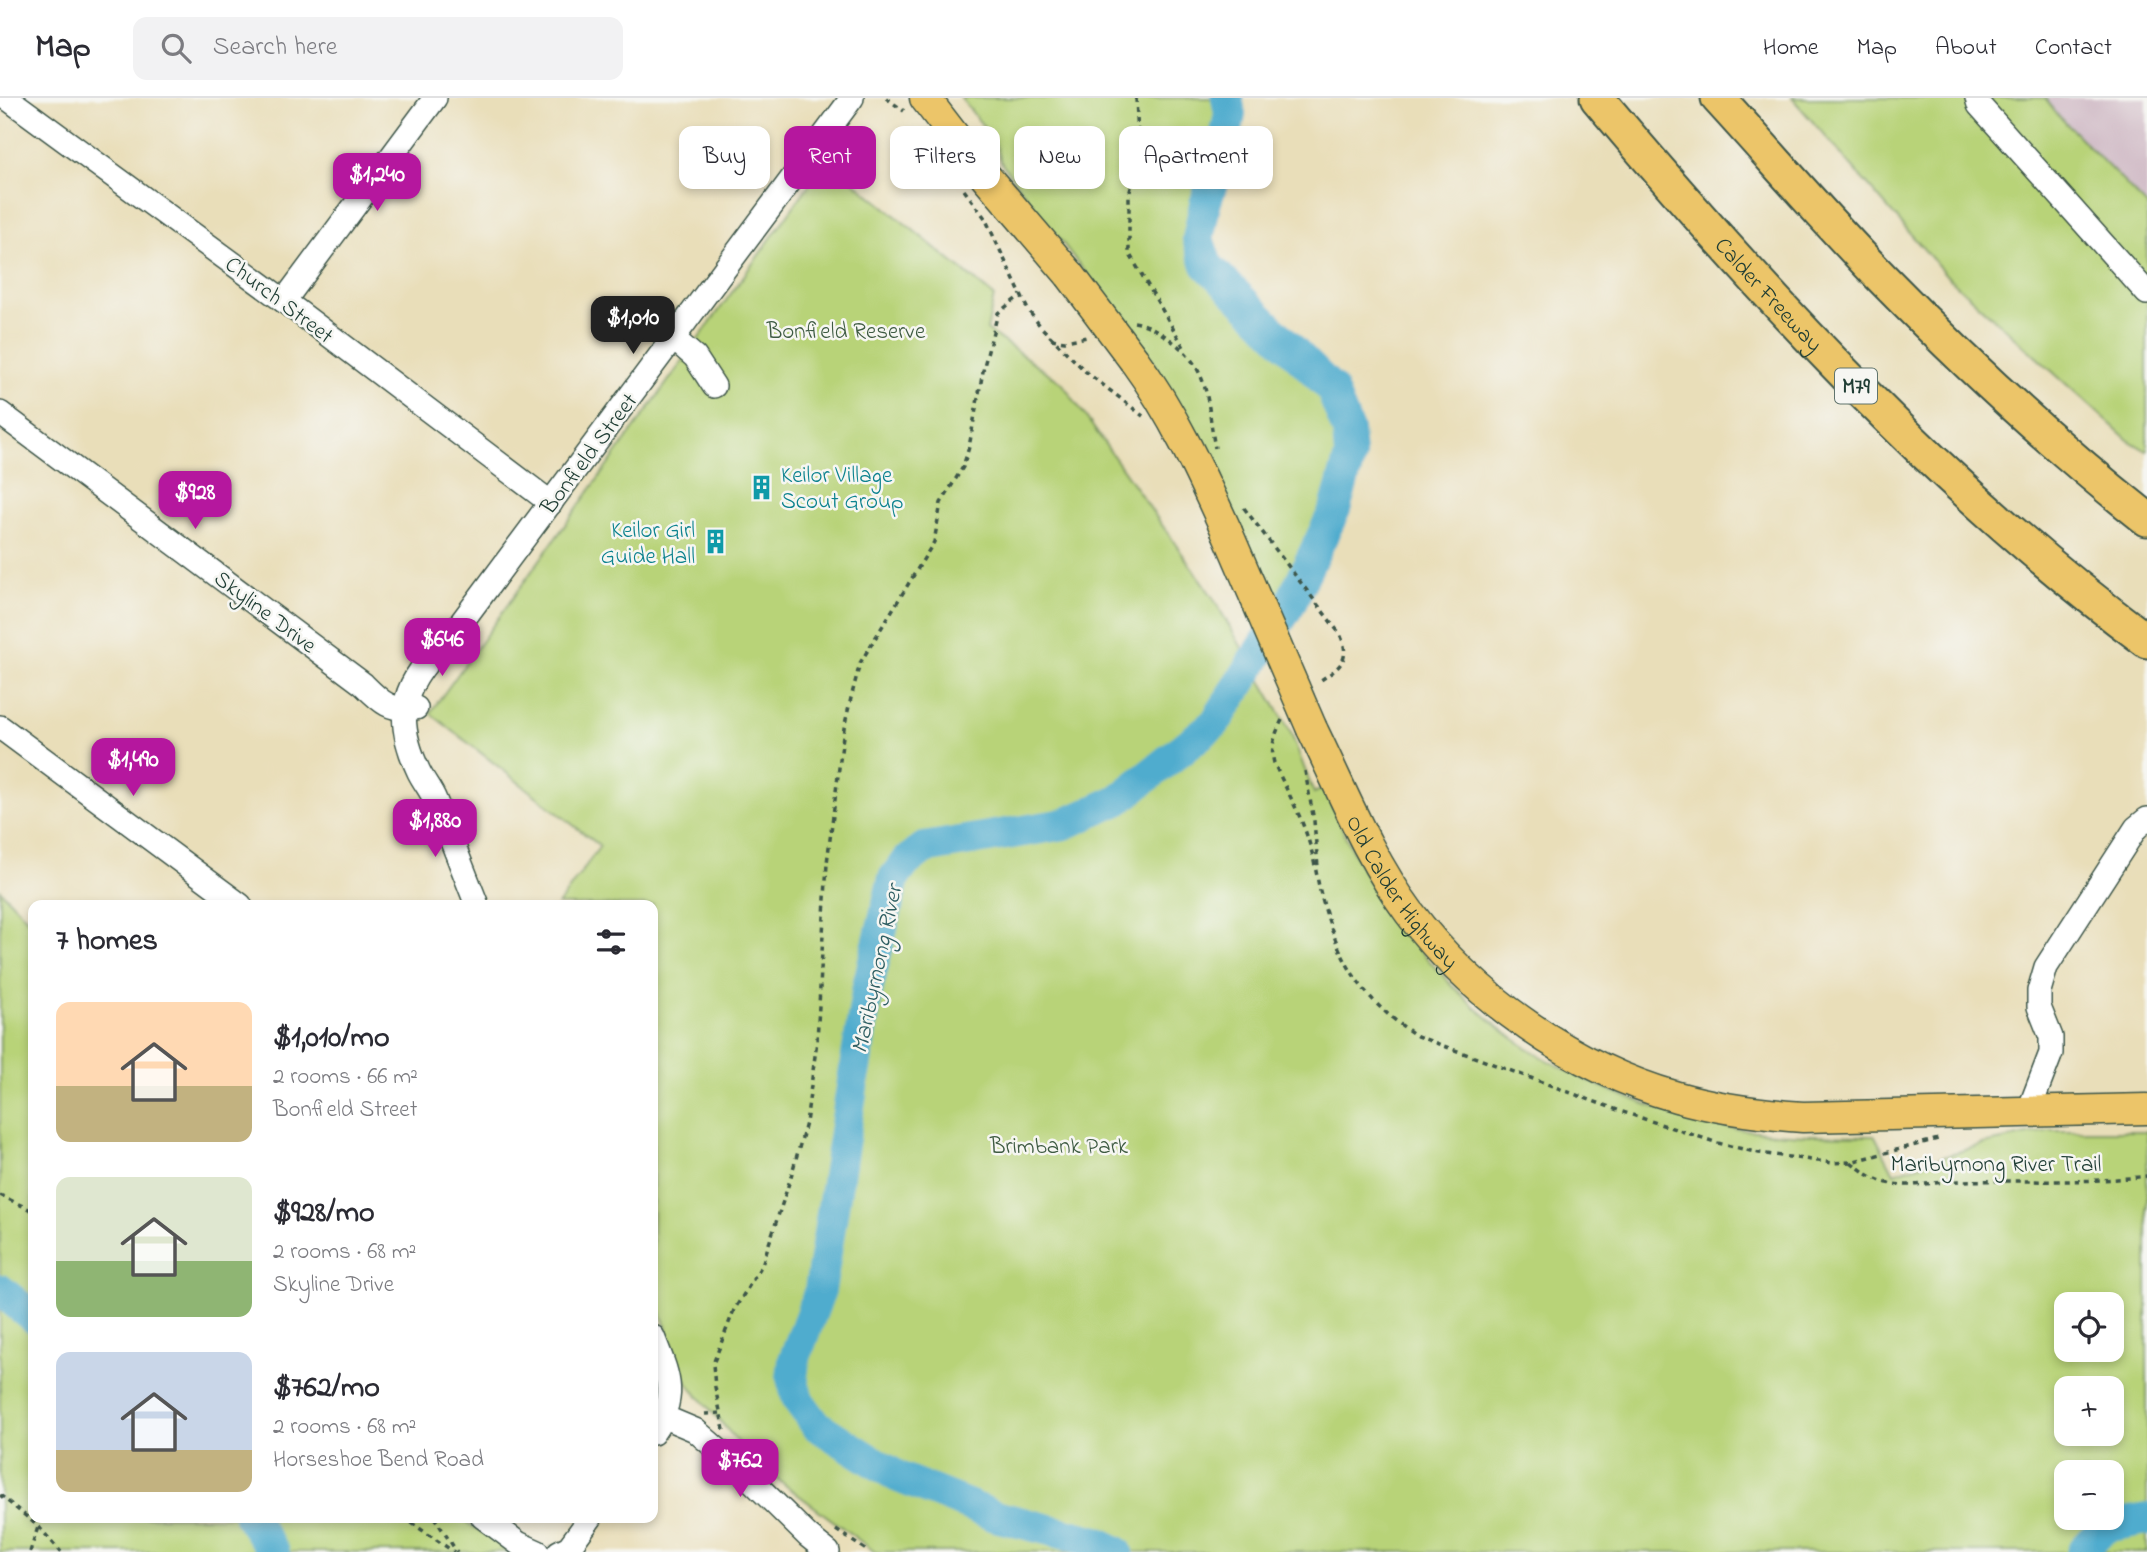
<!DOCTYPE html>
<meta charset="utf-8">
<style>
body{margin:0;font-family:"Indie Flower",sans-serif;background:#f2f2f3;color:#2b2b33;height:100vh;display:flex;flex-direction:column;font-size:26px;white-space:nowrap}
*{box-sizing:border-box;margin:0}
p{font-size:23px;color:#7c7c81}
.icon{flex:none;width:38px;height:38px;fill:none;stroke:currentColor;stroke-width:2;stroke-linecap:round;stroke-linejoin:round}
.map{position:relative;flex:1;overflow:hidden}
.details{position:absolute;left:28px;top:802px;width:630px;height:623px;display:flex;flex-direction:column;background:#fff;border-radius:14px;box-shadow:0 4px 10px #0003}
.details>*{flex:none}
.hud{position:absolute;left:679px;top:28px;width:665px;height:63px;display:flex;gap:14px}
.fabs{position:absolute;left:2054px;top:1194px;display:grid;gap:14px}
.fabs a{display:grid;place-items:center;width:70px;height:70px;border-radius:14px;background:#fff;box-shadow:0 4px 10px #0003;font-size:35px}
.price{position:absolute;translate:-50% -60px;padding:0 16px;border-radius:14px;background:#b5179e;color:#fff;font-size:23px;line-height:46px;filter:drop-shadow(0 2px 4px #0008)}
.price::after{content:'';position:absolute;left:50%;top:42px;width:21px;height:16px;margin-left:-10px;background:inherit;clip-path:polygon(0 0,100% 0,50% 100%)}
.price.active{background:#222;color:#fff}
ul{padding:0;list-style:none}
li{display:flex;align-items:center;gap:21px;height:175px;padding:0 28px}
li span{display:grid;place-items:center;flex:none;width:196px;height:140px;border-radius:14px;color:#555}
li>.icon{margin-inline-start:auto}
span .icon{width:84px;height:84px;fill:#fffc;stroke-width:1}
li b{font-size:30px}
h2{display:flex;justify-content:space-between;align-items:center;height:84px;padding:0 28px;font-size:30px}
.pill{padding:0 24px;border-radius:14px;background:#fff;box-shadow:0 4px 10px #0003;font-size:24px;line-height:63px}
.pill.active{background:#b5179e;color:#fff}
header{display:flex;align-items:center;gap:42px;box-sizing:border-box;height:98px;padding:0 35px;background:#fff;border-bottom:2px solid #e1e1e2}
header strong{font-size:33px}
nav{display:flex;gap:38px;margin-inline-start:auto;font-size:24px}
.search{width:490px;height:63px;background:#f2f2f3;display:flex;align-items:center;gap:18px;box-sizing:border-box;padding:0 24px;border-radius:14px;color:#7c7c81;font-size:26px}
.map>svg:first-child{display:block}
</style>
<header>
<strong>Map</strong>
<div class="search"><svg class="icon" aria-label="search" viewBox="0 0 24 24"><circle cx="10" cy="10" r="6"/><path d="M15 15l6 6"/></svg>Search here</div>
<nav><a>Home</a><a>Map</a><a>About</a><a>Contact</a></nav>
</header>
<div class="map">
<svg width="2147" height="1454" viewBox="0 0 2147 1454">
<rect width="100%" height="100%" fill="#f6f6f2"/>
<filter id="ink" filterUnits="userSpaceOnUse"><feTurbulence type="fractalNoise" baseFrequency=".0143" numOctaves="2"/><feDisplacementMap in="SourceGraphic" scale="14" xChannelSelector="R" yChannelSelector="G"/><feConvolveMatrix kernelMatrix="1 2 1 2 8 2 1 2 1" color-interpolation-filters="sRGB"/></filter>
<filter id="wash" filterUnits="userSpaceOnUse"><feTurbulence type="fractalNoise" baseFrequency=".00686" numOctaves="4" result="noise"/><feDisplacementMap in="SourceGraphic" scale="28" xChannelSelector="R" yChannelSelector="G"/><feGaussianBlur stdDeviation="1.57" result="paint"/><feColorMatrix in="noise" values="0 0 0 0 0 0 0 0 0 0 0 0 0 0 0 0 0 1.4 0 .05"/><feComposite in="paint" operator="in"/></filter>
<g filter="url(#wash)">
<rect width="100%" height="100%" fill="#e9deb9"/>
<path fill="#d2bdc8" d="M2045,0H2147V108L2060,19Z"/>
<g fill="#b8d378" stroke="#6c8856" stroke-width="2" fill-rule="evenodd">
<path d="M961,0H1227L1230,16L1222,55L1205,106L1198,141L1207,167L1331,290L1348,333L1350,358L1335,411L1290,506L1280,521L1153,263L1002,66L994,42Z"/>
<path d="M1792,0H2045L2060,19L2147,108V353L2128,342L1948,179Z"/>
<path d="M827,62L994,198L987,232L1062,285L1212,498L1290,633L1314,695L1324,690C1340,725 1354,761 1376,794C1413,849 1459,900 1513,940C1565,978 1653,1013 1716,1027C1768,1038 1822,1037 1875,1038L1894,1075L1983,1046L2048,1033H2147V1454H875L757,1366L687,1285L653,1194V807H558L600,748L430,615ZM2067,1206H2112V1251H2067ZM2067,1290H2112V1335H2067ZM2067,1374H2112V1419H2067Z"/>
<path d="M0,792L33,827V1419H457L515,1454H0Z"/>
</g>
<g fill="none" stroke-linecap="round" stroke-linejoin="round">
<g stroke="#50acce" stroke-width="32">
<path d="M0,1192L33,1219"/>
<path d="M250,1419L274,1454"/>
<path d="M1117,1454L1097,1444L995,1418L898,1379L816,1327L798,1302L792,1280L794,1262L820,1192L868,888L894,780L906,764L924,750L1065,726L1118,702L1215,625L1290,506L1335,411L1350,358L1348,333L1331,290L1207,167L1198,141L1205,106L1222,55L1230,16L1227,0"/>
<path d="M2082,1454L2105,1429L2147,1421"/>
</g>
</g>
</g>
<g filter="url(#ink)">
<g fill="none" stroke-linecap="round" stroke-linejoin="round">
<defs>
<g id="minor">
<path d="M7,0L284,203L551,405"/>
<path d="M1977,0L1979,7L2147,195"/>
<path d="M284,203L435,0"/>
<path d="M673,240L695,259L714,288"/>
<path d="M0,315L363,586C380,603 390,614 416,610"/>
<path d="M0,629L240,807"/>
<path d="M477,807C463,772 450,737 435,702C431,692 424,684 419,674C391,616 404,583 449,541L852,0"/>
<path d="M2028,1015L2051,955V939L2039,909V893L2046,869L2136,730L2147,721"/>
<path d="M653,1239C668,1277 679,1298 653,1335"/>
<path d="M664,1319L695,1332L741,1372L808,1438L828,1454"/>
<path d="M483,1419L518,1445L538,1454"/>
<path d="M559,1454L569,1449L591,1419"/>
</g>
<g id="major">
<path d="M925,0L982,74L1070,177"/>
<path d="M1134,262C1173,315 1200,374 1227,434"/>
<path id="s1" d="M1312,631C1342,692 1368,759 1409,814C1473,900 1574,970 1677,999C1719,1011 1760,1016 1803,1019L2147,1011"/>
</g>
<g id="highway">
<path id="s2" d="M1597,0C1763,197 1939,389 2147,543"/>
<path d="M1718,0C1773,60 1826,123 1883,181C1966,266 2053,347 2147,421"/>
</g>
</defs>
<use href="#minor" stroke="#3d5548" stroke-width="26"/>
<use href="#major" stroke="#3d5548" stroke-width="33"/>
<use href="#highway" stroke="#3d5548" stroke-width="37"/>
<g stroke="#3d5548" stroke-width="3.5" stroke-dasharray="5 5" stroke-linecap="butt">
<path d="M886,0L904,13"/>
<path d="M1136,0L1139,59L1129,97V155L1185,251"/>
<path d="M964,92L985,120L1028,212L1041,229L1085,273L1143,318"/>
<path d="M1134,224C1148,226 1156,232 1168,240C1212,271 1206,303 1215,350"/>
<path d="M1051,241L1065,243L1087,239"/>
<path d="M1244,410L1340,536C1352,563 1339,570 1318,584"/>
<path d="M1282,622C1275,636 1270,650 1274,665C1286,691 1301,717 1309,744C1315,763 1317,782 1322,801C1340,865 1361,901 1417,938L1620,1013L1718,1045L1759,1055L1833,1065L1851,1064L1938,1041"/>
<path d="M1305,673L1314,723L1318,769"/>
<path d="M1851,1064C1862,1073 1874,1082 1888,1085C1911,1090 1936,1084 1958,1083C2021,1082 2084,1086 2147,1078"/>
<path d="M0,1097L33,1113"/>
<path d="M705,1316L721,1315"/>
<path d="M724,1332L715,1289L713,1266L734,1212L762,1167L790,1082L806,1025L817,943L827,765L844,630L851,600L860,565L934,444L941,405L963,369L969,349L984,268L998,215L1021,197"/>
<path d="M0,1397L38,1428L61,1454"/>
<path d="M403,1419L454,1454"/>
<path d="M434,1419L457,1454"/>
<path d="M836,1432L869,1454"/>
<path d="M30,1454L38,1429"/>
</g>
<use href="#minor" stroke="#fff" stroke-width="23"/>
<use href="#major" stroke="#ecc569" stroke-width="30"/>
<use href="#highway" stroke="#ecc569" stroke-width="33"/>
<defs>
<g id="major-bridge">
<path d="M1070,177L1134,262"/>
<path d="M1227,434L1312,631"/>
</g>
</defs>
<use href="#major-bridge" stroke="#3d5548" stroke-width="33" stroke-linecap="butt"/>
<use href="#major-bridge" stroke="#ecc569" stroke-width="30"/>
</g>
</g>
<defs>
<symbol id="building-bare" viewBox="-9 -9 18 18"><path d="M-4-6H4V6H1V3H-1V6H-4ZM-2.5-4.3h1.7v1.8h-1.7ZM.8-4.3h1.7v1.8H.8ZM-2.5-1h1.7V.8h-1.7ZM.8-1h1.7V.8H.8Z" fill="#0f9aa8" stroke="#f6f6f2" stroke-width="2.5" paint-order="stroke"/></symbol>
</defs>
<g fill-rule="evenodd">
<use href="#building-bare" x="744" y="372" width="35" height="35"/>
<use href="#building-bare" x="698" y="426" width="35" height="35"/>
</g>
<g text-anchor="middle" stroke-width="5" stroke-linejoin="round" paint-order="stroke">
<rect fill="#f6f6f2" stroke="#60746d" stroke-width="2" x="1835" y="270.5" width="42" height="35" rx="5"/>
<g font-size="21" font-weight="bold" fill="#1f3d34">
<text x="1856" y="295">M79</text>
</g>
<g font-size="23" fill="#1f3d34" stroke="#f6f6f2">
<text dy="8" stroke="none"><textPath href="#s2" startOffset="261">Calder Freeway</textPath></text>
<text transform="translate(280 201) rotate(37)" y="8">Church Street</text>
<text transform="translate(588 355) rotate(-53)" y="8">Bonfield Street</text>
<text transform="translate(266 513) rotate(37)" y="8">Skyline Drive</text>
<text dy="8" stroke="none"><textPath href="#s1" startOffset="187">Old Calder Highway</textPath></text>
<text x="1996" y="1073">Maribyrnong River Trail</text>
</g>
<g font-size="23" fill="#3e5b42" stroke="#f6f6f2">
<text x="846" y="240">Bonfield Reserve</text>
<text x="1059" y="1055">Brimbank Park</text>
</g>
<g font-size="23" fill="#0d838f" stroke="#f6f6f2" text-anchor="start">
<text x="781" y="384">Keilor Village<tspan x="781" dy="26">Scout Group</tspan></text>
<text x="695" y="439" text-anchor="end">Keilor Girl<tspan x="695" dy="26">Guide Hall</tspan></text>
</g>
<g font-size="24" font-style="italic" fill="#2e5e62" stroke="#f6f6f2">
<text transform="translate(876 871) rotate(-78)" y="8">Maribyrnong River</text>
</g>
</g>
</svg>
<div class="fabs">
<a><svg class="icon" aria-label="locate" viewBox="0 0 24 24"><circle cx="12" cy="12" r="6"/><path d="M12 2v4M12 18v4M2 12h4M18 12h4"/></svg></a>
<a>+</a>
<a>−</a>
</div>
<b class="price" style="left:377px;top:115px">$1,240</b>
<b class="price active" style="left:633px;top:258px">$1,010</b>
<b class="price" style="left:195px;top:433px">$928</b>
<b class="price" style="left:442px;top:580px">$646</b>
<b class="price" style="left:133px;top:700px">$1,490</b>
<b class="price" style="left:435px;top:761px">$1,880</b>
<b class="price" style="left:740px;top:1401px">$762</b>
<div class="hud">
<a class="pill">Buy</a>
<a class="pill active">Rent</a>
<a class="pill">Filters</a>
<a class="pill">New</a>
<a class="pill">Apartment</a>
</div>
<section class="details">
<h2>7 homes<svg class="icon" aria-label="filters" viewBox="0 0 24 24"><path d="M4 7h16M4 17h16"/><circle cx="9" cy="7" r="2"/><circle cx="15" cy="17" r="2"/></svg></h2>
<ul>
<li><span style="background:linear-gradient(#ffd9b3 60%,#c2b280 0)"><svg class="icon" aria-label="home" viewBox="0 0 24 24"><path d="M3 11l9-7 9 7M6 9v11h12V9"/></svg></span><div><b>$1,010/mo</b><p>2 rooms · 66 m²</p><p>Bonfield Street</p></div></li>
<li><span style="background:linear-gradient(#dfe7d0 60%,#8fb573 0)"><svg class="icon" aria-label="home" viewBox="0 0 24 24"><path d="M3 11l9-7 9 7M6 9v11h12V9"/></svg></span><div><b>$928/mo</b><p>2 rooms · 68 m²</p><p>Skyline Drive</p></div></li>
<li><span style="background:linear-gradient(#c9d6e8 70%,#c2b280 0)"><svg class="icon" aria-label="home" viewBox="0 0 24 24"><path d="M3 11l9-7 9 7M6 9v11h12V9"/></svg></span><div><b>$762/mo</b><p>2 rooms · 68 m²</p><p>Horseshoe Bend Road</p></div></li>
</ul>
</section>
</div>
